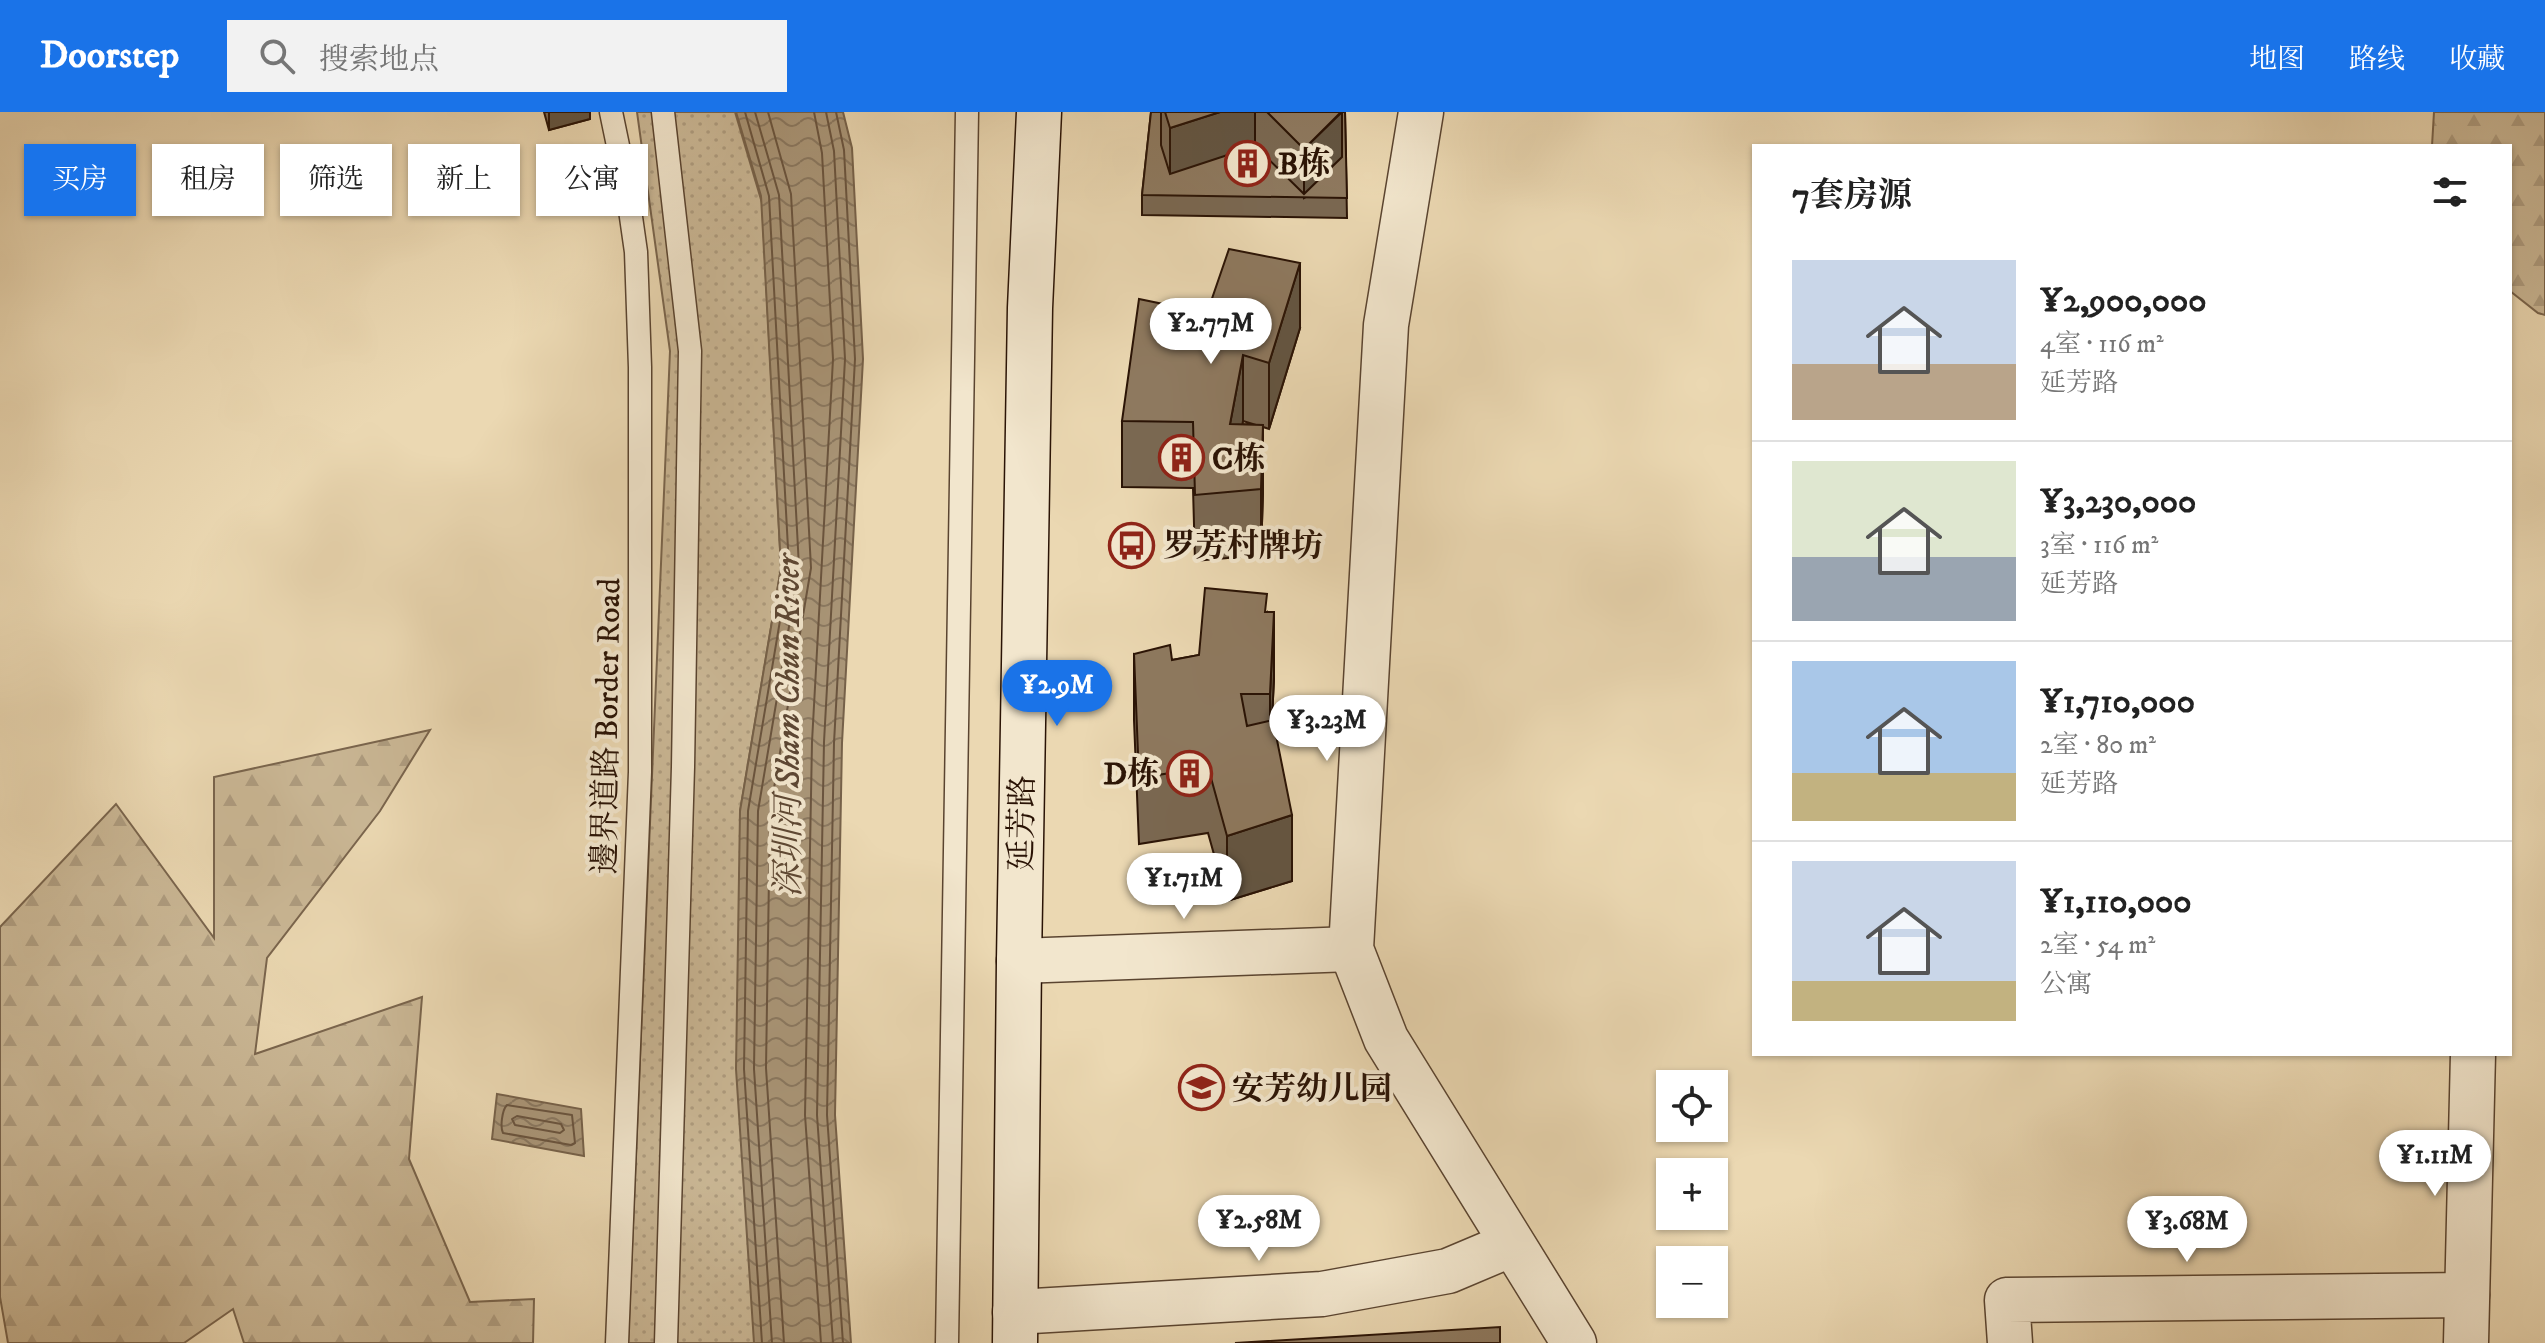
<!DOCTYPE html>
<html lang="zh">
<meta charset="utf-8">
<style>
body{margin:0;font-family:"IM FELL DW Pica","Noto Serif SC",serif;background:#f2f2f2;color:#222;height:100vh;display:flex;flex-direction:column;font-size:30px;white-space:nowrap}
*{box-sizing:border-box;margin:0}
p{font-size:26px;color:#767676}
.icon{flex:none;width:44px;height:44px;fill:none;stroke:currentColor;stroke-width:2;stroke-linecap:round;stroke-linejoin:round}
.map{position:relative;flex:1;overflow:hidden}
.panel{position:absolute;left:1752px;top:32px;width:760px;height:912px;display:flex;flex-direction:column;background:#fff;border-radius:0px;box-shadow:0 2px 6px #0004}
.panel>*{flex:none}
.top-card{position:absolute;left:24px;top:32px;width:760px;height:72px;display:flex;gap:16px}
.fabs{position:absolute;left:1656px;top:958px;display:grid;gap:16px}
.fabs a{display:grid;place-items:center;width:72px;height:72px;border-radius:0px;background:#fff;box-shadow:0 2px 6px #0004;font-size:40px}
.price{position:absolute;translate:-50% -68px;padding:0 18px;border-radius:28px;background:#fff;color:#222;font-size:26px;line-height:52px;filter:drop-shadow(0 2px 4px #0008)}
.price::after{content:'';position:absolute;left:50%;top:48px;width:24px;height:18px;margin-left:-12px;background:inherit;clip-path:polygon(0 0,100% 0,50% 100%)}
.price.selected{background:#1a73e8;color:#fff}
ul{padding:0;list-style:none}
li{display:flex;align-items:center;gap:24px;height:200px;padding:0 40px}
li+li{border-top:2px solid #e0e0e0}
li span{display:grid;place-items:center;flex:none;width:224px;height:160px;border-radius:0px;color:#555}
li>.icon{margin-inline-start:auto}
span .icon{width:96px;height:96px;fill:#fffc;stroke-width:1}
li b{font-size:34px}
h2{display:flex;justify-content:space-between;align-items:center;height:96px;padding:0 40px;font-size:34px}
.pill{padding:0 28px;border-radius:0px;background:#fff;box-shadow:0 2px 6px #0004;font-size:28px;line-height:72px}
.pill.selected{background:#1a73e8;color:#fff}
header{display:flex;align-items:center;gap:48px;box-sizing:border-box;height:112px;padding:0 40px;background:#1a73e8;color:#fff}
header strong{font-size:38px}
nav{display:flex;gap:44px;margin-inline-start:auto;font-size:28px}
.search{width:560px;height:72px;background:#f2f2f2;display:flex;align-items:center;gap:20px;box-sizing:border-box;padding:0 28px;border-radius:0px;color:#767676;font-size:30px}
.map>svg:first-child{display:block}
</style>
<header>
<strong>Doorstep</strong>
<div class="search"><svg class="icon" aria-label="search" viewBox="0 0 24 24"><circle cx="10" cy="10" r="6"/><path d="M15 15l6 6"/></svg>搜索地点</div>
<nav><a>地图</a><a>路线</a><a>收藏</a></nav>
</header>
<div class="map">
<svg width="2545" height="1231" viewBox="0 0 2545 1231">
<defs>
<pattern id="grass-dots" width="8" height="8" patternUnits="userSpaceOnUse" patternTransform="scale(2)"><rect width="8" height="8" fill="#cab795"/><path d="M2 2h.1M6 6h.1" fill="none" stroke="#ae9c7f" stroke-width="1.8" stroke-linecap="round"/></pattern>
<pattern id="forest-firs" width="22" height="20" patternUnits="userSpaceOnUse" patternTransform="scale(2)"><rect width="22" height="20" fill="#cab795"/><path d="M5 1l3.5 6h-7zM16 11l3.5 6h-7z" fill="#ae9c7f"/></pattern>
<pattern id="water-waves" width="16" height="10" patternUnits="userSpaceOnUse" patternTransform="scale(2)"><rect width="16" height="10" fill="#a99577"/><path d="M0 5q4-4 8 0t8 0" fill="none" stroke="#8a7860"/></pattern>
</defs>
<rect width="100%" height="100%" fill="#ebd8b2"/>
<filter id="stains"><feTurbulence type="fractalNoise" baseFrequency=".0025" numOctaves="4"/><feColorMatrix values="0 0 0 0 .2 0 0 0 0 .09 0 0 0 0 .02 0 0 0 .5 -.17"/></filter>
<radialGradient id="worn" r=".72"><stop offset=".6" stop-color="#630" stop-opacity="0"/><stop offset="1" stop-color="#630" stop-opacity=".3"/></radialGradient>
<path fill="url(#grass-dots)" stroke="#7a654d" stroke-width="2" d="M637,0H735L762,91L781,456L740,699L755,1231H628L670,239Z"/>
<g fill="url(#forest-firs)" stroke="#7a654d" stroke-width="2">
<path d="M2434,0H2545V203L2538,201L2510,179V34H2432Z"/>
<path d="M430,618L380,699L267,846L255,942L422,885L409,1047L470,1190L534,1187L533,1231H244L233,1197L184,1231H8L0,1185V815L116,692L214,826V665Z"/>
</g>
<g fill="url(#water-waves)" stroke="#766149" stroke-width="2">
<path d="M736,0H843L852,36L863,247L842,631L835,1003L851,1231H754L736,957L740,699L781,456L761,84Z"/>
<path d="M497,982L581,997L584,1044L492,1027Z"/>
</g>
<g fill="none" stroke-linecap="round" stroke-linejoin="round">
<g stroke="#6a543e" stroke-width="2">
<path d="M745,0L769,84L789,455L748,699L744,957L762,1231"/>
<path d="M755,0L779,83L799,455L758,699L754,957L772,1231"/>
<path d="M768,0L791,82L811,456L770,700L766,956L784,1231"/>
<path d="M814,0L822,41L833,247L812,630L805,1003L821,1231"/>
<path d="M826,0L834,39L845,247L824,630L817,1003L833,1231"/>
<path d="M836,0L844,38L855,247L834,631L827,1003L843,1231"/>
<path d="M507,993L572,1003L575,1031L571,1033L503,1021C500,1015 502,998 507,993Z"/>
<path d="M517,1004L561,1012L564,1018L560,1021L515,1013L512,1007Z"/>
</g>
<defs>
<g id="lane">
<path d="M611,0L627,77L636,140L640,255V660L617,1231"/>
<path d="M663,0L690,239L683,655L666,1231"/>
<path d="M947,1231L967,0"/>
</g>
<g id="street">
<path d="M1421,0L1386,213L1351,837L1386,927L1574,1231"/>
<path d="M1019,849L1351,837"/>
<path d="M1015,1200L1322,1182L1448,1159L1512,1132"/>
<path d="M2010,1231L2007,1188L2467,1183"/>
<path d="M2466,1231L2473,942"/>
</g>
<path id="secondary" d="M1015,1231L1019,849L1030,196L1039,0"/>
</defs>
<use href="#lane" stroke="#5a4430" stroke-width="25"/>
<use href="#street" stroke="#5a4430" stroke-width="47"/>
<use href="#secondary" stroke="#2a1305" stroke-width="47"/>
<use href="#lane" stroke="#f2e6cd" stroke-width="22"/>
<use href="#street" stroke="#f2e6cd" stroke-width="44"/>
<use href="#secondary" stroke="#f2e6cd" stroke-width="44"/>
</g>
<g fill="#7a6852" stroke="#2a1305" stroke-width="2" fill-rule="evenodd">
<path d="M544,0H590V7L549,18Z"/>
<path d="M1151,0H1345L1347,106L1142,103V83Z"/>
<path d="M1207,201L1300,216L1269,317L1263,315V379L1261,443L1195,449L1193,376L1122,375V309ZM1243,309L1256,313L1242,312Z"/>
<path d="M1267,500L1274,566L1272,608L1292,769L1227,789L1208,721L1139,732L1134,608V542L1172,548L1199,543Z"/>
</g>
<g fill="#635542" stroke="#2a1305" stroke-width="2">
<path d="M549,0H590V7L549,18Z"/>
<path d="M1220,0H1255V54L1170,82V16Z"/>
<path d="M1342,0V65L1304,86V37Z"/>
<path d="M1300,151V216L1269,317V251Z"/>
<path d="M1243,243V309L1230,378V312Z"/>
<path d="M1263,313V379L1261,443V377Z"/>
<path d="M1274,500V566L1270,648V582Z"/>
<path d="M1292,703V769L1227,789V724Z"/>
</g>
<g fill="#8e795f" stroke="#2a1305" stroke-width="2">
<path d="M1151,0H1161V33L1170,62L1255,34L1304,82L1342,45V0H1345L1347,86L1142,83Z"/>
<path d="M1165,0H1220L1170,16Z"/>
<path d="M1267,0H1341L1304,37Z"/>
<path d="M1229,137L1300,151L1269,251L1243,243L1230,312L1263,313L1261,377L1195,383L1193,310L1122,309L1139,187L1207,201Z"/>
<path d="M1205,476L1267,482L1265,500H1274L1270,582H1241L1247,614L1273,608L1292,703L1227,724L1208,655L1139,666L1134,542L1170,533L1172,548L1199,543Z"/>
<path d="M1500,1215V1231H1235Z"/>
</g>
<defs>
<symbol id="building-ring" viewBox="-11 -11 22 22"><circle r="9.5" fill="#f2e6cd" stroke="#8f2418" stroke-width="1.5"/><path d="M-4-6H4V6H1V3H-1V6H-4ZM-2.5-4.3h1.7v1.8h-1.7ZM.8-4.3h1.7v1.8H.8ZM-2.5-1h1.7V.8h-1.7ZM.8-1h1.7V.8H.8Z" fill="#8f2418"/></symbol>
<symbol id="bus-ring" viewBox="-11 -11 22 22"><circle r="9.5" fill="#f2e6cd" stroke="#8f2418" stroke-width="1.5"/><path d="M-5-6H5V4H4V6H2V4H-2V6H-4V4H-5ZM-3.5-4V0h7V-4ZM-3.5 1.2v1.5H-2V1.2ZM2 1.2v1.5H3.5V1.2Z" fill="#8f2418"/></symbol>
<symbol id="school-ring" viewBox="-11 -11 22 22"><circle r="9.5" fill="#f2e6cd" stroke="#8f2418" stroke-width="1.5"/><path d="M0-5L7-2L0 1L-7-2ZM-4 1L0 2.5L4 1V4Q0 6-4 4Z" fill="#8f2418"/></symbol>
</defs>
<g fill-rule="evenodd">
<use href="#building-ring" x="1222" y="26" width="51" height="51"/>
<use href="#building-ring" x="1156" y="320" width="51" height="51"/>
<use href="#bus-ring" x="1106" y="408" width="51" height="51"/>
<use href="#building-ring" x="1164" y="636" width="51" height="51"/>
<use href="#school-ring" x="1176" y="950" width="51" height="51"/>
</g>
<g text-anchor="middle" stroke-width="8" stroke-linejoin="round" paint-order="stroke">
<g font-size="32" font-weight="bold" fill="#2a1305" stroke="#f2e6cd" text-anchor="start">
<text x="1278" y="62">B栋</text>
<text x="1212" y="357">C栋</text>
<text x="1163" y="444">罗芳村牌坊</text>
<text x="1159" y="672" text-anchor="end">D栋</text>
<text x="1232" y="987">安芳幼儿园</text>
</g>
<g font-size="32" fill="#2a1305" stroke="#f2e6cd">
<text transform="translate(606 614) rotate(-89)" y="11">邊界道路 Border Road</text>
<text transform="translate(1021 711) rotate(-89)" y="11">延芳路</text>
</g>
<g font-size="34" font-style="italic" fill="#5d4733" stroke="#f2e6cd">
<text transform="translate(787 614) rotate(-90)" y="12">深圳河 Sham Chun River</text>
</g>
</g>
<rect width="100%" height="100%" filter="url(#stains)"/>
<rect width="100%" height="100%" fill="url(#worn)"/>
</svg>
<div class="fabs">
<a><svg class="icon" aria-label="locate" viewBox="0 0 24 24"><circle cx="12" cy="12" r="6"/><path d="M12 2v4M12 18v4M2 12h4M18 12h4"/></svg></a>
<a>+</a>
<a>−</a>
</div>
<b class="price" style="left:1211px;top:254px">¥2.77M</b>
<b class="price selected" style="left:1057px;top:616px">¥2.9M</b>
<b class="price" style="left:1327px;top:651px">¥3.23M</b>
<b class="price" style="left:1184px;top:809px">¥1.71M</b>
<b class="price" style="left:2435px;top:1086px">¥1.11M</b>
<b class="price" style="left:1259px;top:1151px">¥2.58M</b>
<b class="price" style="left:2187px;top:1152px">¥3.68M</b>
<div class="top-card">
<a class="pill selected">买房</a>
<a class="pill">租房</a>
<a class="pill">筛选</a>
<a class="pill">新上</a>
<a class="pill">公寓</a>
</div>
<section class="panel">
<h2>7套房源<svg class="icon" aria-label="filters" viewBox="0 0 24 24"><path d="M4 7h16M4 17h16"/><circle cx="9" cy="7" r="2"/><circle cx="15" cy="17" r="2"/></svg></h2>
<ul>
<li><span style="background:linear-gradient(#c9d6e8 65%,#b9a48a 0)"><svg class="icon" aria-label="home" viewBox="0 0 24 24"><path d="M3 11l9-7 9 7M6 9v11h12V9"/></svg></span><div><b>¥2,900,000</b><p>4室 · 116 m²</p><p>延芳路</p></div></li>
<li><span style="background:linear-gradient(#dfe7d0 60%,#9aa5b1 0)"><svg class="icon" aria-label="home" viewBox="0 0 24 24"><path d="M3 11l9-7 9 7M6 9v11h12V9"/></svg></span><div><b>¥3,230,000</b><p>3室 · 116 m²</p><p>延芳路</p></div></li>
<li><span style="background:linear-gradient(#a9c7e8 70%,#c2b280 0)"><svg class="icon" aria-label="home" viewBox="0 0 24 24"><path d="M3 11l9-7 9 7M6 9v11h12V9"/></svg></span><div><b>¥1,710,000</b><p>2室 · 80 m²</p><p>延芳路</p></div></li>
<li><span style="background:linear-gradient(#c9d6e8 75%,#c2b280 0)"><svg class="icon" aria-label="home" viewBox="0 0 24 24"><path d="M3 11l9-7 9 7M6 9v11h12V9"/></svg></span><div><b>¥1,110,000</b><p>2室 · 54 m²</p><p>公寓</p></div></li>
</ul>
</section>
</div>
